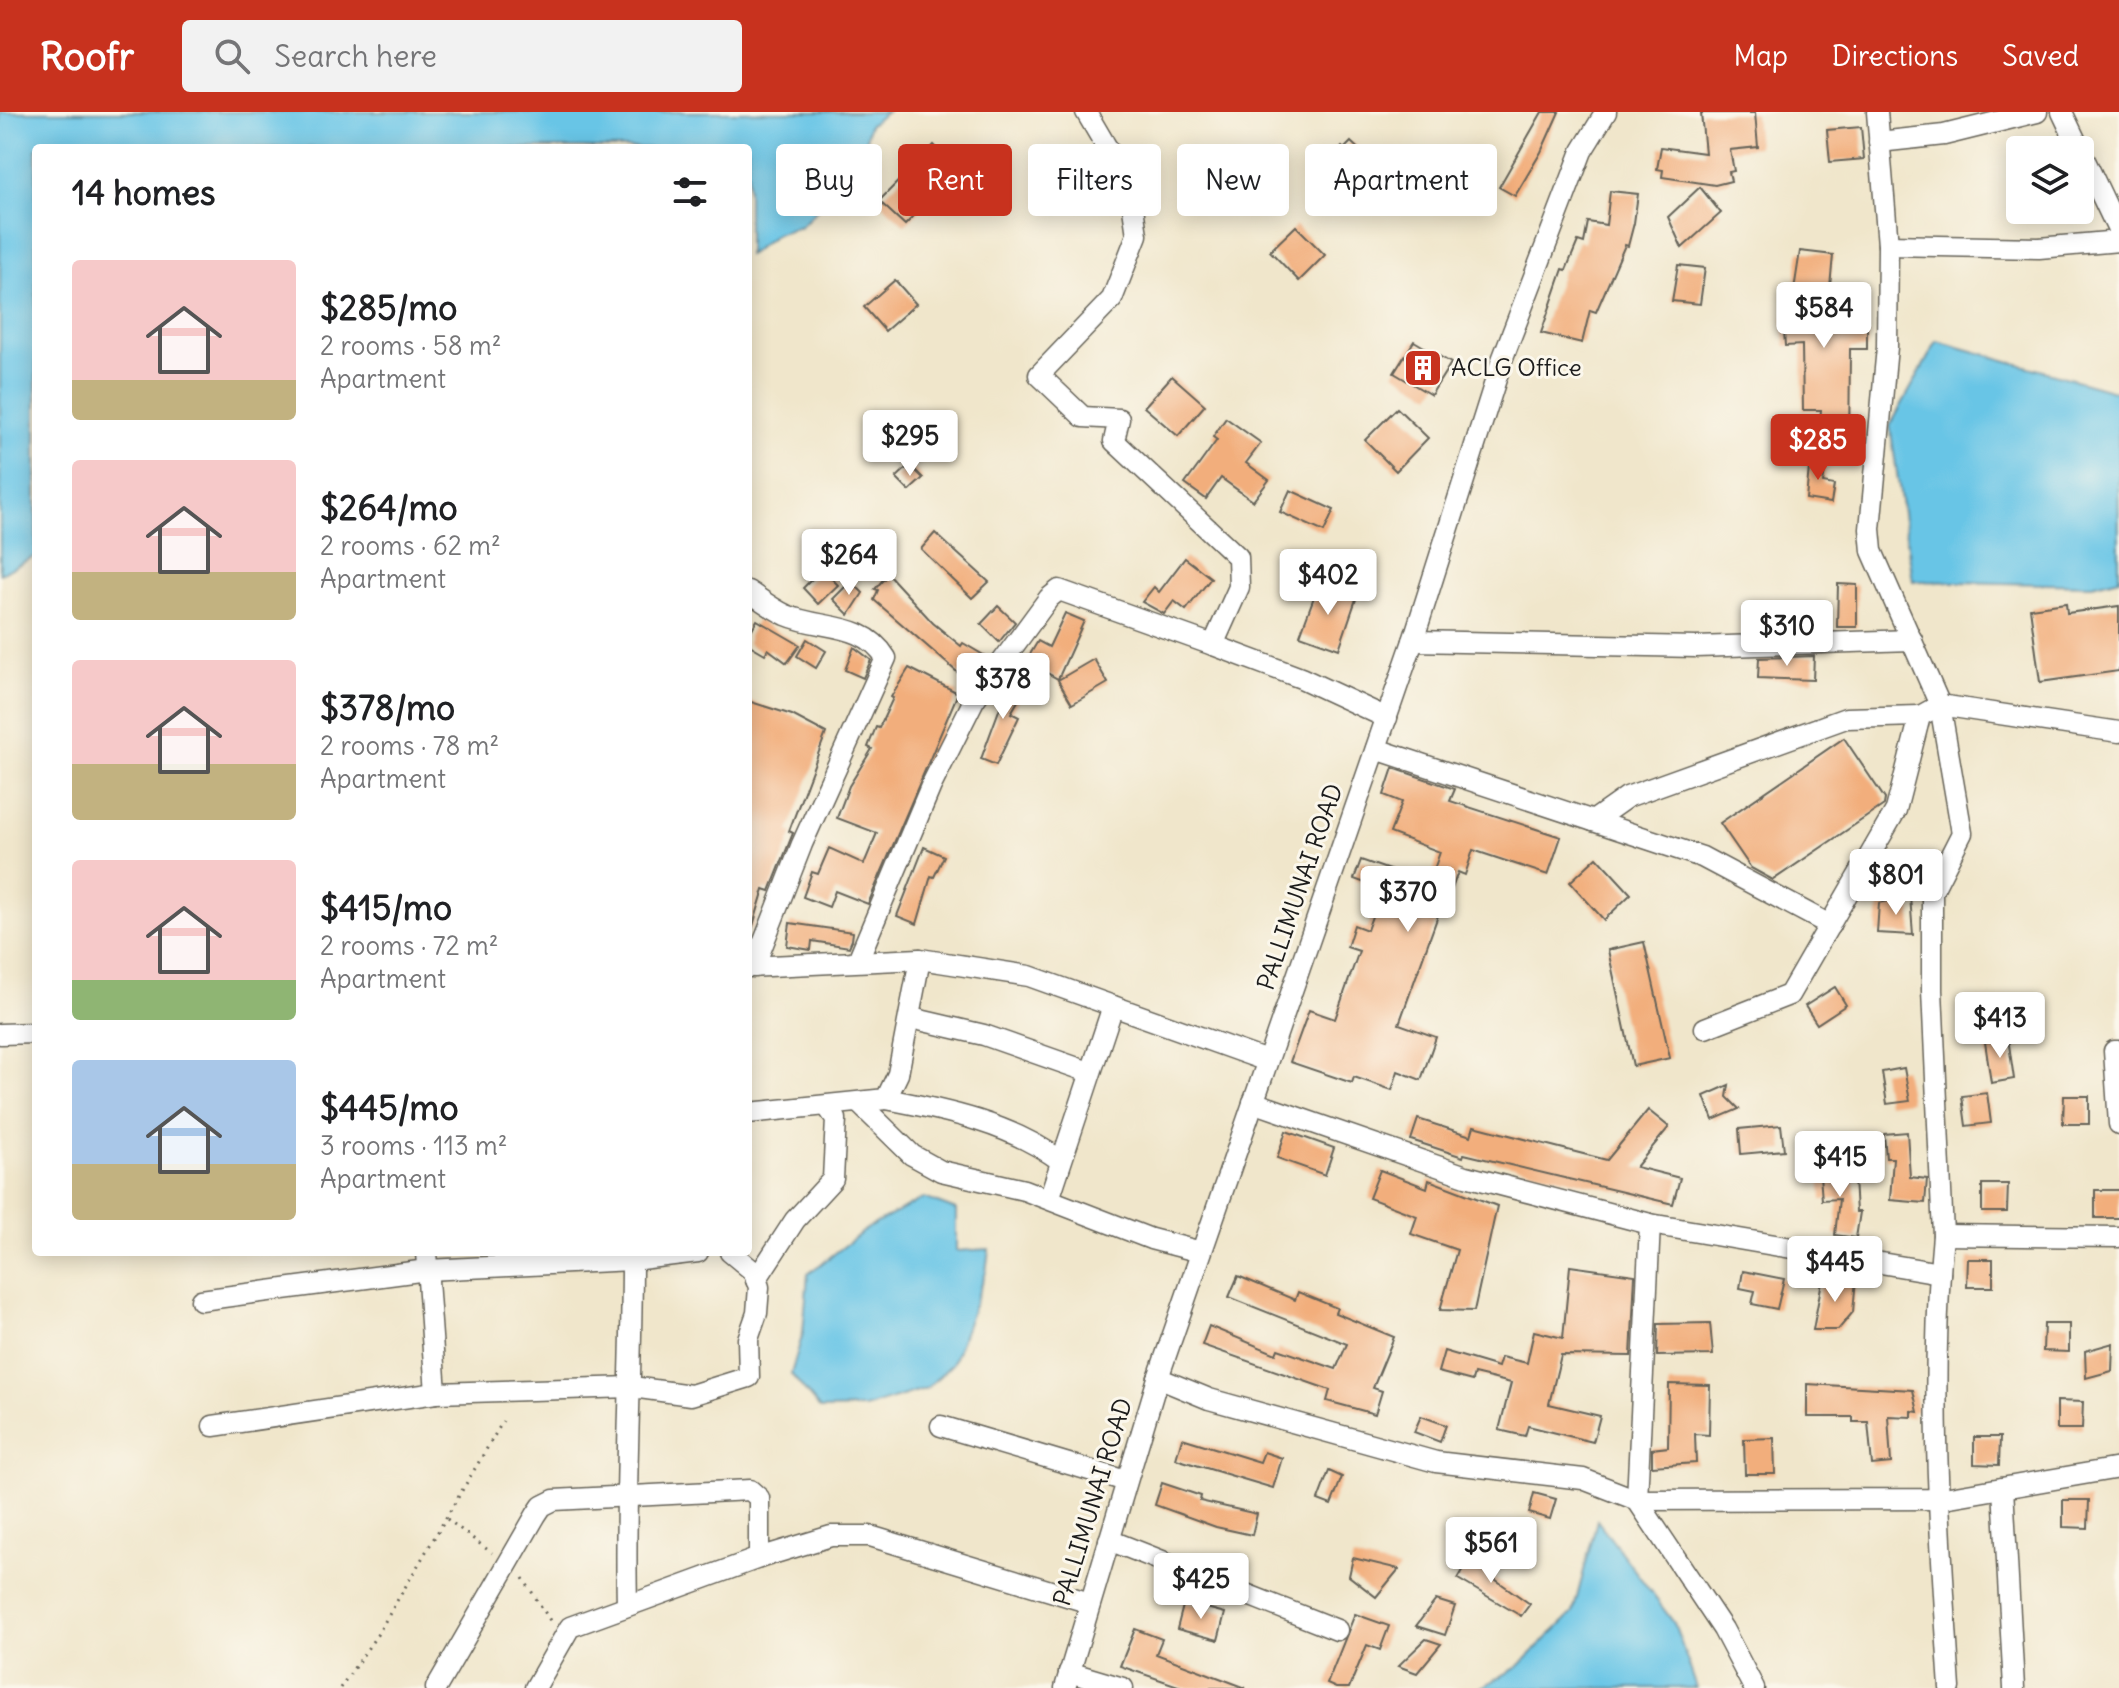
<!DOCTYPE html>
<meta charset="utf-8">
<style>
body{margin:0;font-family:Delius,sans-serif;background:#f2f2f2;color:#202124;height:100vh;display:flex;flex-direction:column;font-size:30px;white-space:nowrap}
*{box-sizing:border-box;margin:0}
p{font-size:26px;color:#757577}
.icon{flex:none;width:44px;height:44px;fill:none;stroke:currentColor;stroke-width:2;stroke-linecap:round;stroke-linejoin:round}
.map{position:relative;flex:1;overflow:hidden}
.side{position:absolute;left:32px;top:32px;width:720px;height:1112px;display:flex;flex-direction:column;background:#fff;border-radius:8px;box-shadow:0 4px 20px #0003}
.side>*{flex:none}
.guide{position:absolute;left:776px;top:32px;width:760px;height:72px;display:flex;gap:16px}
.fabs{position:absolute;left:2006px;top:24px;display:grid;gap:16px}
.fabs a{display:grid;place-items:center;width:88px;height:88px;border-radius:8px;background:#fff;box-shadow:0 4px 20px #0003;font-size:40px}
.price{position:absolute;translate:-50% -68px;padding:0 18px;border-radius:8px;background:#fff;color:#222;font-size:26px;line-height:52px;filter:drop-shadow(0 2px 4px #0008)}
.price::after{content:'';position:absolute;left:50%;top:48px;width:24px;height:18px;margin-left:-12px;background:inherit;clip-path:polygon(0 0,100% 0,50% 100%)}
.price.current{background:#c8321e;color:#fff}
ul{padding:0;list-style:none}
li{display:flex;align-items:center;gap:24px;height:200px;padding:0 40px}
li span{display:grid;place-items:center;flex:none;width:224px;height:160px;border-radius:8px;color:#555}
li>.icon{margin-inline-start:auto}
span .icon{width:96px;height:96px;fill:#fffc;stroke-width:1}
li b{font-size:34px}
h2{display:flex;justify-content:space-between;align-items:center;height:96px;padding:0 40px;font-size:34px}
.pill{padding:0 28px;border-radius:8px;background:#fff;box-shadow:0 4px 20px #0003;font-size:28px;line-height:72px}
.pill.current{background:#c8321e;color:#fff}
header{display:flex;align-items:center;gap:48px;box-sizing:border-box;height:112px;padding:0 40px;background:#c8321e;color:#fff}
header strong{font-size:38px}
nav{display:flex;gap:44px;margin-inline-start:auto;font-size:28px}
.search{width:560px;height:72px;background:#f2f2f2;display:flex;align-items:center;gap:20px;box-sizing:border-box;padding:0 28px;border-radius:8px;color:#757577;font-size:30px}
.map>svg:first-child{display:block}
</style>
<header>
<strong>Roofr</strong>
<div class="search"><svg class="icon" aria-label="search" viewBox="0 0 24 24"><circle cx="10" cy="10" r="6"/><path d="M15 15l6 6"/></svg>Search here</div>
<nav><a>Map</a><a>Directions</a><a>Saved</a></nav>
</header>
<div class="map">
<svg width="2119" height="1576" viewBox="0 0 2119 1576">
<rect width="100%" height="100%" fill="#fbf7ec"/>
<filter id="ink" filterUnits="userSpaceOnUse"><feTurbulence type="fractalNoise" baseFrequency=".0125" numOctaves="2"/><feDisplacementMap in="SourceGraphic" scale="16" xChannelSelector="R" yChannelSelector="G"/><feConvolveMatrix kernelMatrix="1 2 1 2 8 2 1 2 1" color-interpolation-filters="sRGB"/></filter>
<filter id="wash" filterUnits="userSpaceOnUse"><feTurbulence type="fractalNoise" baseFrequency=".006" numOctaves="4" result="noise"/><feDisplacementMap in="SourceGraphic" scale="32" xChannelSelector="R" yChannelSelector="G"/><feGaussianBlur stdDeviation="1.8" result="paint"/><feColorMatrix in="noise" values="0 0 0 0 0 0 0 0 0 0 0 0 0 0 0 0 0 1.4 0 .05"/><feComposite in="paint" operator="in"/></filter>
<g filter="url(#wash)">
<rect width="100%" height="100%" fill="#f0e6cb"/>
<g fill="#67c5e6" stroke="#427081" stroke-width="2">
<path d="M0,0H887L869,13L861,51L825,90L801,114L776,122L748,143V36H36V444L0,462Z"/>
<path d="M1937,229L2118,280L2119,466L2092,473L1913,469L1890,314Z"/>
<path d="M924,1086L956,1098V1139L989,1137L986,1160L953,1251L927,1276L864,1296L820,1297L791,1262L803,1221L808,1162L869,1115Z"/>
<path d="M1597,1408L1674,1511L1697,1576H1480L1518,1555L1573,1501Z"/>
</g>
<g id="blocks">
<g fill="#f2ae7c">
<path d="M1542,0H1559L1541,40L1515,84L1499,75Z"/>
<path d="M1701,1H1755L1758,35L1730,38L1734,59L1729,60L1731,69L1715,73L1662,65L1663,58L1657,57L1661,35L1705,41Z"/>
<path d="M1861,15L1864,47L1830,50L1827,18Z"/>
<path d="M1351,30L1367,45L1360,51L1369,60L1346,83L1319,63L1342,35L1344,37Z"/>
<path d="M934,33L959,58L905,113L879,89Z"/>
<path d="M1700,75L1721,101L1682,136L1668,105Z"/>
<path d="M1610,79L1638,82L1634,111L1628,134L1625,133L1596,200L1590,198L1582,231L1541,221L1563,157L1566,158L1578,129L1584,131L1588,110L1606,113Z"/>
<path d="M1296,114L1325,143L1299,169L1270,139Z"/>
<path d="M1800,139L1833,143L1827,206L1867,205V237H1850L1849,341L1817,339L1821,298H1803L1802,233L1785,234L1783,204H1790Z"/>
<path d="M1678,153L1705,156L1700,192L1672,189Z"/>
<path d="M895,168L916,192L885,219L864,195Z"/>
<path d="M1414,229L1451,251L1431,283L1394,261Z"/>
<path d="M1172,264L1205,293L1178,324L1144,295Z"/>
<path d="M1397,296L1428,326L1396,359L1365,328Z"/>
<path d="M1226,306L1261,331L1246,351L1269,368L1253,389L1221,366L1206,387L1185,372L1217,328L1213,325Z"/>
<path d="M1810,345L1827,347L1823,371L1834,373L1831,391L1806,387Z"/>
<path d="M910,353L923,366L909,379L896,366Z"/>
<path d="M1290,378L1334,398L1324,420L1280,400Z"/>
<path d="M935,421L989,470L972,486L921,437Z"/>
<path d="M1185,446L1211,466L1186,498L1174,489L1164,502L1142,490L1154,475L1159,480Z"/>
<path d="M822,457L838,473L818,492L803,476Z"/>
<path d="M888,462L933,511L961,534L963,531L985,544L964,566L874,488L878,478L875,477Z"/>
<path d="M851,469L863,481L849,503L833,487Z"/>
<path d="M1838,472L1857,473V515H1837Z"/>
<path d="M1318,474L1356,487L1339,537L1300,523Z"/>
<path d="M2066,491L2067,501L2119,494V559L2040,570L2030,496Z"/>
<path d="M998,494L1015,510L999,530L981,512Z"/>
<path d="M1065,501L1084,509L1058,567L1026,549L1038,529L1049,535Z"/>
<path d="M757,508L800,533L787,551L768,537L765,542L748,532V524Z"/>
<path d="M807,527L826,539L816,556L797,544Z"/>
<path d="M854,535L871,548L863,566L845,558Z"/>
<path d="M1814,544L1813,568L1758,566L1759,546Z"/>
<path d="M1094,547L1108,571L1072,592L1058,568Z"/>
<path d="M909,556L958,581L868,792L835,779L829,795L803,785L812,760L818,762L829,736L864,752L877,721L837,706L849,674L872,637L868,635L876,615L879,616L893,586L891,585Z"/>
<path d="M1006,567L1025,577L1011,601L1019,605L996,653L981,647L1002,590L994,585Z"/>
<path d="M748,589L792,603L826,621L789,719L793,721L770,779L764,777L752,817L748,816Z"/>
<path d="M1844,626L1885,687L1884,693L1773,768L1751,756L1720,711Z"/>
<path d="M1393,656L1455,677L1450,689L1561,725L1548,763L1473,738L1465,763L1458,760L1444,799L1440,798L1399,912L1436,925L1421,968L1398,959L1392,978L1354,965L1352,971L1290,950L1309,898L1335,907L1359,839L1347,835L1354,813L1367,818L1382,777L1354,767L1361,748L1429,772L1440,740L1390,721L1402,690L1384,683Z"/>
<path d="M924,735L944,744L934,765L931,764L917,812L897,804Z"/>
<path d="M1597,745L1631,782L1604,808L1570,770Z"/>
<path d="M1910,784L1913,823L1877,821L1879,791Z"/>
<path d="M790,811L853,820L852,828L849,835L812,829L811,838L787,834Z"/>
<path d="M1644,830L1670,946L1633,954L1608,838Z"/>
<path d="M1835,875L1846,893L1817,912L1805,894Z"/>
<path d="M2008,926L2014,967L1991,971L1985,930Z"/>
<path d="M1904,956L1910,989L1887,992L1882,960Z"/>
<path d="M1729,973L1727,985L1739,997L1713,1008L1704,984Z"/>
<path d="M1987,981L1991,1011L1966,1014L1962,984Z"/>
<path d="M2064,984H2089V1012H2063Z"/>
<path d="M1648,998L1669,1015L1636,1055L1680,1066L1673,1092L1464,1042L1463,1045L1411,1028L1418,1007L1471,1024L1474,1014L1607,1048Z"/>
<path d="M1781,1013L1784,1038L1741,1042L1739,1017Z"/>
<path d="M1286,1019L1334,1036L1325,1063L1277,1046Z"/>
<path d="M1907,1020L1910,1065L1927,1067L1925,1091L1890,1088L1893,1046H1886L1884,1022Z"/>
<path d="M1836,1049L1838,1068L1854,1067L1856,1100H1860L1856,1126L1835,1123L1839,1087L1822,1088L1819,1051Z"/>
<path d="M1380,1058L1427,1076L1429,1068L1497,1094L1474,1199L1440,1198L1457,1138L1411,1122L1417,1104L1369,1086Z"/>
<path d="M1982,1072H2008L2007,1100H1982Z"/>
<rect x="2095" y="1078" width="24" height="28"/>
<path d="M1968,1147H1993V1175H1967Z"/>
<path d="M1570,1154L1635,1163L1631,1244L1561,1243L1549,1292L1600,1304L1593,1330L1528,1314L1525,1324L1499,1318L1511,1271L1474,1262L1472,1269L1438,1260L1444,1239L1498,1255L1501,1245L1527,1251L1534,1219L1563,1226Z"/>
<path d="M1743,1159L1784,1167L1777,1197L1752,1192L1755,1179L1740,1176Z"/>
<path d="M1238,1164L1295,1188L1298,1180L1337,1196L1335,1201L1394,1225L1373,1276L1382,1279L1375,1302L1327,1289L1330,1278L1202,1233L1209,1214L1276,1242L1278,1237L1336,1257L1347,1232L1229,1185Z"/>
<path d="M1837,1165L1856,1166L1853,1200L1838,1218H1813L1822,1169L1834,1171Z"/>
<path d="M1710,1211L1713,1243L1657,1244L1658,1212Z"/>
<path d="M2044,1212H2069V1240L2043,1239Z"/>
<path d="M2113,1231L2112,1259L2086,1266L2085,1239Z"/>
<path d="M1669,1272L1710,1273L1709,1323L1695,1322L1696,1351L1652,1354V1337L1668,1335Z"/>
<path d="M1807,1272L1913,1278L1918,1300L1912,1299V1305L1888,1304L1891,1351L1872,1353L1868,1310H1853V1305H1807Z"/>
<path d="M2057,1289L2083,1290L2082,1317H2057Z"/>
<path d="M1421,1304L1446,1313L1440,1330L1414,1320Z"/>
<path d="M1974,1325H2000L1999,1353L1974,1352Z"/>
<path d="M1182,1326L1260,1350L1264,1340L1282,1346L1273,1376L1176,1347Z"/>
<path d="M1774,1326L1775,1362H1745L1744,1327Z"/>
<path d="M1329,1359L1342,1365L1331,1393L1318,1388Z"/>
<path d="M1162,1371L1201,1384L1200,1389L1257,1402L1252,1423L1216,1415L1155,1393Z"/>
<path d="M1534,1381L1556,1387L1550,1407L1529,1401Z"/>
<path d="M2063,1388H2089L2088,1416L2063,1415Z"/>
<path d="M1473,1441L1495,1454L1489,1463L1530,1492L1521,1504L1458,1467Z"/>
<path d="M1353,1446L1399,1457L1376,1485L1349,1464Z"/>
<path d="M1436,1488L1455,1494L1445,1523L1416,1514Z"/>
<path d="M1184,1490L1225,1501L1218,1528L1177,1517Z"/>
<path d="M1355,1502L1389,1514L1380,1538L1367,1533L1349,1576H1336L1327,1572Z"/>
<path d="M1135,1517L1162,1527L1156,1542L1246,1576H1184L1120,1554Z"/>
<path d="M1426,1527L1441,1532L1417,1561L1398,1554Z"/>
</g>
</g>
</g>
<g filter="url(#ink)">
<use href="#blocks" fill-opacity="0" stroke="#666359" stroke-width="2"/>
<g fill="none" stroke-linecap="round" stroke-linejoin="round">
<defs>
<g id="minor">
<path d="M1086,0L1130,75L1137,123L1112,187L1039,263L1083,305L1119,307L1114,329L1238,445L1239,475L1213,533L1301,566L1387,606"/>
<path d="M1877,0L1888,133L1887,235L1870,417L1872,439L1940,593L1962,721L1932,780V878L1943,1123C1929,1273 1940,1426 1950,1576"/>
<path d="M2062,0L2119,120"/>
<path d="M1879,30L1944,23L2037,0"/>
<path d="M1888,133L2039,136L2119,129"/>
<path d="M748,479C760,487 773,497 786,503C821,518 864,509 886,546L802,732L754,855"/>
<path d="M1413,529L1696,535L1912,528"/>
<path d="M1376,637L1702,745L1830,813"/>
<path d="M1593,709L1627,685L1846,606L1920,604"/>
<path d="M858,848L931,674L974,588L1049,486L1059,478L1213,533"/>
<path d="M748,855L920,847L1029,864L1267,949"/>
<path d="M911,906L984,923L1089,960"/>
<path d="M1705,916L1789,883L1896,698L1920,604L1940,593L2119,620"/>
<path d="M0,922L36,921"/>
<path d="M2119,939H2114L2119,1012"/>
<path d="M886,987C946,998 1011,1012 1061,1049"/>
<path d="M1253,990L1466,1064L1650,1112L1940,1161"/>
<path d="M860,992L912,1043L941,1059L1024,1078L1151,1127L1201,1140"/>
<path d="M748,1001L886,987L898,962L920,847"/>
<path d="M1049,1087L1113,894"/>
<path d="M1650,1112L1637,1388L1723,1517L1754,1576"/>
<path d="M1943,1123L2119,1125"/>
<path d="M426,1140L436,1281"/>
<path d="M756,1168L795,1108L833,1067L836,1007L827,994"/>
<path d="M201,1188L427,1158L632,1148L698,1140"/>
<path d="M1158,1266L1209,1287L1436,1350L1583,1367L1637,1388L1938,1387L2119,1356"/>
<path d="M213,1314L436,1281L632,1275L691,1283L749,1265L748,1227L757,1201L759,1175L753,1159L730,1140"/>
<path d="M941,1314L1126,1369"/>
<path d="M2003,1376L2014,1576"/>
<path d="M1109,1428L1337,1518"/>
<path d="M627,1492C624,1377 632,1263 632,1148"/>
<path d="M1069,1560L1123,1576"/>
<path d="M436,1576L536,1403L542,1394L554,1388L750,1378L759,1386V1446"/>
<path d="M535,1576L570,1515L759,1446L831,1424H870L1090,1491"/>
<path d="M1065,1576L1158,1266L1413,529L1502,248L1582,39L1606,0"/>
</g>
</defs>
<use href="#minor" stroke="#666359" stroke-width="23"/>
<g stroke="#666359" stroke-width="3" stroke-dasharray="2 6" stroke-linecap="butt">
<path d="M447,1407L492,1441"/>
<path d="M523,1466L551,1510"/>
<path d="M340,1576L377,1523L503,1309"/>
</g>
<use href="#minor" stroke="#fff" stroke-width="20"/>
</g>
</g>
<defs>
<symbol id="building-square" viewBox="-11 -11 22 22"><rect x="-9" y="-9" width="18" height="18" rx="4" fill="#c8321e" stroke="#fbf7ec"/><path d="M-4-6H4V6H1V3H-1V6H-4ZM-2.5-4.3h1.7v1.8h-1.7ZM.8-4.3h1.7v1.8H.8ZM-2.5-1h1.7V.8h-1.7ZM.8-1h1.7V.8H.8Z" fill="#fff"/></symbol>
</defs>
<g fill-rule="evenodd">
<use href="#building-square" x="1401" y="234" width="44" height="44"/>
</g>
<g text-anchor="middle" stroke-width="6" stroke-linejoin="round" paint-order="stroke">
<g font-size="24" fill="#1c1c1c" stroke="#fbf7ec" text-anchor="start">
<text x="1451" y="264">ACLG Office</text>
</g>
<g font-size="24" fill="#1c1c1c" stroke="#fbf7ec">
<text transform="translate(1300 775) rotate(-71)" y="8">PALLIMUNAI ROAD</text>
<text transform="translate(1093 1390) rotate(-73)" y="8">PALLIMUNAI ROAD</text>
</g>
</g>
</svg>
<div class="fabs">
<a><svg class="icon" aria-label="layers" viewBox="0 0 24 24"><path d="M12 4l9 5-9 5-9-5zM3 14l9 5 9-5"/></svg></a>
</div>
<b class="price" style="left:1824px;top:238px">$584</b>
<b class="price" style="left:910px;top:366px">$295</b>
<b class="price current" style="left:1818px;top:370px">$285</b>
<b class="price" style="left:849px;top:485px">$264</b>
<b class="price" style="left:1328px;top:505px">$402</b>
<b class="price" style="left:1787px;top:556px">$310</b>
<b class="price" style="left:1003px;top:609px">$378</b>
<b class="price" style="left:1896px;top:805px">$801</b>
<b class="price" style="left:1408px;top:822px">$370</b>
<b class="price" style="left:2000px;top:948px">$413</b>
<b class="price" style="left:1840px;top:1087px">$415</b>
<b class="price" style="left:1835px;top:1192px">$445</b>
<b class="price" style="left:1491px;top:1473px">$561</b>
<b class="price" style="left:1201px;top:1509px">$425</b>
<div class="guide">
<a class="pill">Buy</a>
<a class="pill current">Rent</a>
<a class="pill">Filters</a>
<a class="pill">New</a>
<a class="pill">Apartment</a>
</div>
<section class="side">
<h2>14 homes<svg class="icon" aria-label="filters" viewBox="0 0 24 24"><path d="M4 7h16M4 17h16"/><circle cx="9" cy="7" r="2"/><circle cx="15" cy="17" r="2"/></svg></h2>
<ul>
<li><span style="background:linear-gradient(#f6c9c9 75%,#c2b280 0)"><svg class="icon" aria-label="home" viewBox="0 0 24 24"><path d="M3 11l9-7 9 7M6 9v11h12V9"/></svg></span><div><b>$285/mo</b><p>2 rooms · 58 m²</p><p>Apartment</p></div></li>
<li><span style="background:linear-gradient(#f6c9c9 70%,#c2b280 0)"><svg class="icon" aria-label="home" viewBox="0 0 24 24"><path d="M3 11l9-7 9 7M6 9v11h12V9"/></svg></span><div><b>$264/mo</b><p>2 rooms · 62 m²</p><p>Apartment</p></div></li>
<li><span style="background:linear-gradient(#f6c9c9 65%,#c2b280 0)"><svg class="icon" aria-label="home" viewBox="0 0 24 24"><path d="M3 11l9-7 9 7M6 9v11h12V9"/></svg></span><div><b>$378/mo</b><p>2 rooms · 78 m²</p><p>Apartment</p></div></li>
<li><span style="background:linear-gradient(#f6c9c9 75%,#8fb573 0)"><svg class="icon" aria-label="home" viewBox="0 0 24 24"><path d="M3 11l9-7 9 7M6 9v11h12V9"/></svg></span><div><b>$415/mo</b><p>2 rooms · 72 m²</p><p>Apartment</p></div></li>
<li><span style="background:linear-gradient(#a9c7e8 65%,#c2b280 0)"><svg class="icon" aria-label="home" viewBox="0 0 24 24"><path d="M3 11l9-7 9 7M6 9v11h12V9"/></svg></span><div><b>$445/mo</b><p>3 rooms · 113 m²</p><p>Apartment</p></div></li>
</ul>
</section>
</div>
